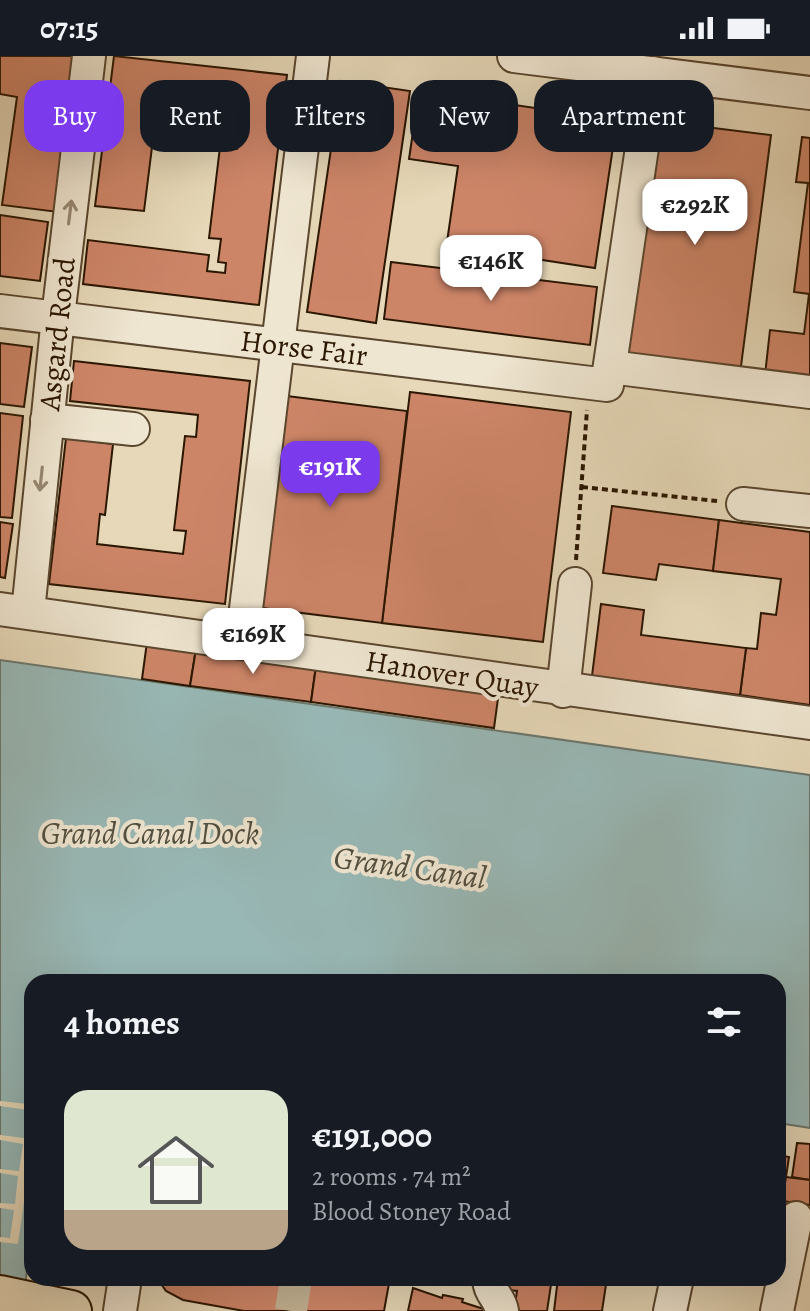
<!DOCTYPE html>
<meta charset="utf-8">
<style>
body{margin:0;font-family:Alegreya,serif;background:#20242c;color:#f1f3f6;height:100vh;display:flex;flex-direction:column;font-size:30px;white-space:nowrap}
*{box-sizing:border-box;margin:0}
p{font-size:26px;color:#9ea1a6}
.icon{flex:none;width:44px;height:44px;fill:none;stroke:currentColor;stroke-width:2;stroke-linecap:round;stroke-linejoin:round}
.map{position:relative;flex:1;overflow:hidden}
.sheet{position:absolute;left:24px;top:918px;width:762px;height:312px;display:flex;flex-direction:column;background:#171b24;border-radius:24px;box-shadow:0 8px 32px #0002}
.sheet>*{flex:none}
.banner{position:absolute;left:24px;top:24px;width:762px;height:72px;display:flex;gap:16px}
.price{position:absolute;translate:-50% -68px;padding:0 18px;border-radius:16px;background:#fff;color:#222;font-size:26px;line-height:52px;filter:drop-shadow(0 2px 4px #0008)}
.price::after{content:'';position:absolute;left:50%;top:48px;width:24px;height:18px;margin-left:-12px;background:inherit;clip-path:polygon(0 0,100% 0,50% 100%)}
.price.on{background:#7c3aed;color:#fff}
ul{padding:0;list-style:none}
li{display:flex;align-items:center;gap:24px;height:200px;padding:0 40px}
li+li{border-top:2px solid #363941}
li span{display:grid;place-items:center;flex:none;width:224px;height:160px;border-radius:24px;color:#555}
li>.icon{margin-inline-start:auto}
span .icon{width:96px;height:96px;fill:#fffc;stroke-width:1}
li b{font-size:34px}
h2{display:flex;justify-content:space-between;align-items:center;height:96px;padding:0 40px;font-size:34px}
.pill{padding:0 28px;border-radius:24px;background:#171b24;box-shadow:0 8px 32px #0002;font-size:28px;line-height:72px}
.pill.on{background:#7c3aed;color:#fff}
.status{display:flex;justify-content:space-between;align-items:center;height:56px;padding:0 40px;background:#171b24;direction:ltr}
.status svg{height:22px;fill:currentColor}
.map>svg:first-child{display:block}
</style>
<div class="status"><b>07:15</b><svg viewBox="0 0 49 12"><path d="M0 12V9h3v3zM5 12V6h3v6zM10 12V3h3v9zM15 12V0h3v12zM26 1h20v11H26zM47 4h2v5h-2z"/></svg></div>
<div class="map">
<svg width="810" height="1255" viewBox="0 0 810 1255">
<rect width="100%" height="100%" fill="#e6d8b8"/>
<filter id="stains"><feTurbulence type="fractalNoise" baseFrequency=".0025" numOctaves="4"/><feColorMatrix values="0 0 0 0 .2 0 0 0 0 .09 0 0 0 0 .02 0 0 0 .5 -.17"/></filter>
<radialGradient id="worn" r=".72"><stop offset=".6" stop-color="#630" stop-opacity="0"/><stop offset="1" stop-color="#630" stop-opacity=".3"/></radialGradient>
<path fill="#98b8b6" stroke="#6c776d" stroke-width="2" d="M0,604L810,719V1072L778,1067V926H32V1172L22,1255H0Z"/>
<path fill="#e6d8b8" d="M32,1022V1090L18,1188L0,1186V1181L10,1182L14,1154L0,1152V1147L15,1148L18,1120L0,1117V1113L19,1115L23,1088L0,1084V1079L24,1082L28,1054L0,1050V1045L28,1048Z"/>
<g fill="#cd8568" stroke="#2b1600" stroke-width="2">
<path d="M0,0H80L58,156L2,149L17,41L0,38Z"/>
<path d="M114,0L287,19L259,249L83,228L88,184L209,199L207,215L225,217L226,207L218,206L221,183L209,182L220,91L237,93L242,55L151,44L146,83H153L144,155L95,150Z"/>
<path d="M341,25L410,35L376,267L307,256Z"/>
<path d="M419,35L617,64L595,212L503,198L501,208L445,200L458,110L409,103Z"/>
<path d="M649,64L771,79L740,318L619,302Z"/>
<path d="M802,81L810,82V325L765,319L770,274L804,278L809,238L794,236L808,127L796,126Z"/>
<path d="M0,159L48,166L40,225L0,220Z"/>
<path d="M391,206L597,231L590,289L384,263Z"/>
<path d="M0,287L32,291L24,351L0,348Z"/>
<path d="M74,305L250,325L225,548L49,528L66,382L113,388L105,459L100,458L97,488L183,498L186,475L174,474L185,380L196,381L198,359L70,345Z"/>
<path d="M410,336L571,356L543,586L382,567Z"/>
<path d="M279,339L407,355L382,567L253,551Z"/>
<path d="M0,357L23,360L12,462L0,461Z"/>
<path d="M612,450L719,464L713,515L659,508L656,524L603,517Z"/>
<path d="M719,464L810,476V649L740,639L746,592L757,593L761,557L776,559L781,523L713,515Z"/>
<path d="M0,466L13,468L5,522L0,521Z"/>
<path d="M601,548L644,554L641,579L746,592L740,639L592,620Z"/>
<path d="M147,586L196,593L190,630L142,623Z"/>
<path d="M196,593L316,610L311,646L190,630Z"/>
<path d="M316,610L499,635L494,672L311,646Z"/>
<path d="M797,1087L810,1088V1124L792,1121Z"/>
<path d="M778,1099L789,1101L786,1121L778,1119Z"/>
<path d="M786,1121L810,1124V1149L782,1145Z"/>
<path d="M157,1222H302L297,1255H244L183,1244L166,1235Z"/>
<path d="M302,1222H390L384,1255H297Z"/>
<path d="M508,1222H552L547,1255H514L517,1235L507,1234Z"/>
<path d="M558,1222H607L602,1255H554Z"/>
<path d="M413,1232L442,1242L443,1239L463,1243L462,1246L490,1255H408Z"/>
</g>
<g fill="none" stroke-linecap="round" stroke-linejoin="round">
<path stroke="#c1b193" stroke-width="32" stroke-dasharray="32 16" stroke-linecap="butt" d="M291,1255L296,1222"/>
<defs>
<g id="minor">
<path d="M514,0L810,37"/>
<path d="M0,255L607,329L653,17"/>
<path d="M610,311L810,336"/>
<path d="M47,364L133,373"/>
<path d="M743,448L810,455"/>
<path d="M0,553L810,667"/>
<path d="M28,556L58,261L89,0"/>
<path d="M242,586L313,0"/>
<path d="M563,635L575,528"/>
<path d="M489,1222C489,1237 500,1242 502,1255"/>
<path d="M120,1255L125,1222"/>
<path d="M670,1255L677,1222"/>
<path d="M777,1255L796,1162"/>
</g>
<path id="major" d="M0,1240L71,1255"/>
</defs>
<use href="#minor" stroke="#5a462e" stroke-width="36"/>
<use href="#major" stroke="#2b1600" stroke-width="44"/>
<g stroke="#2b1600" stroke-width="4" stroke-dasharray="6 4" stroke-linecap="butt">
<path d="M582,431L717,445"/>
<path d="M576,504L587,354"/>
</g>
<use href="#minor" stroke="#efe6d1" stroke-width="32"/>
<use href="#major" stroke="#e6d8b8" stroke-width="40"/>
</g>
<defs><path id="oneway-shaft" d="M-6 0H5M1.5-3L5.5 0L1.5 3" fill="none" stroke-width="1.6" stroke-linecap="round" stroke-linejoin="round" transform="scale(2)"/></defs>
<g stroke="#978873">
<use href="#oneway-shaft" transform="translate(70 156) rotate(-83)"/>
<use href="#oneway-shaft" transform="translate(41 423) rotate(96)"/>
</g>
<g text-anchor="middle" stroke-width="8" stroke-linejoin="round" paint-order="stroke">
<g font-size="30" fill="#2b1600" stroke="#efe6d1">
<text transform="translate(57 278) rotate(-84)" y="10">Asgard Road</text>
<text transform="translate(304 292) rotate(7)" y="10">Horse Fair</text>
<text transform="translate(452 618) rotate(9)" y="10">Hanover Quay</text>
</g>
<g font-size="32" font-style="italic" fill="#514f40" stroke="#efe6d1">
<text x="150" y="788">Grand Canal Dock</text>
<text transform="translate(410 811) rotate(8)" y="11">Grand Canal</text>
</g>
</g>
<rect width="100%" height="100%" filter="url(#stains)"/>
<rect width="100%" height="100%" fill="url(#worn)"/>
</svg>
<b class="price" style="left:695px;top:191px">€292K</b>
<b class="price" style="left:491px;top:247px">€146K</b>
<b class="price on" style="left:330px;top:453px">€191K</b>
<b class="price" style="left:253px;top:620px">€169K</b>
<div class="banner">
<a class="pill on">Buy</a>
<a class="pill">Rent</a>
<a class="pill">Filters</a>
<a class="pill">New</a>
<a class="pill">Apartment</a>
</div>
<section class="sheet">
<h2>4 homes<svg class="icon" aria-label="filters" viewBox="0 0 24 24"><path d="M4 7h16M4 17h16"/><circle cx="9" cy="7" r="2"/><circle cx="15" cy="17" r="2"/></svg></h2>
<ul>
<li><span style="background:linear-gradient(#dfe7d0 75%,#b9a48a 0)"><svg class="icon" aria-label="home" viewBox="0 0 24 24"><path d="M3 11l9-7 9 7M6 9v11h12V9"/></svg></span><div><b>€191,000</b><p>2 rooms · 74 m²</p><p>Blood Stoney Road</p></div></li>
</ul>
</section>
</div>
